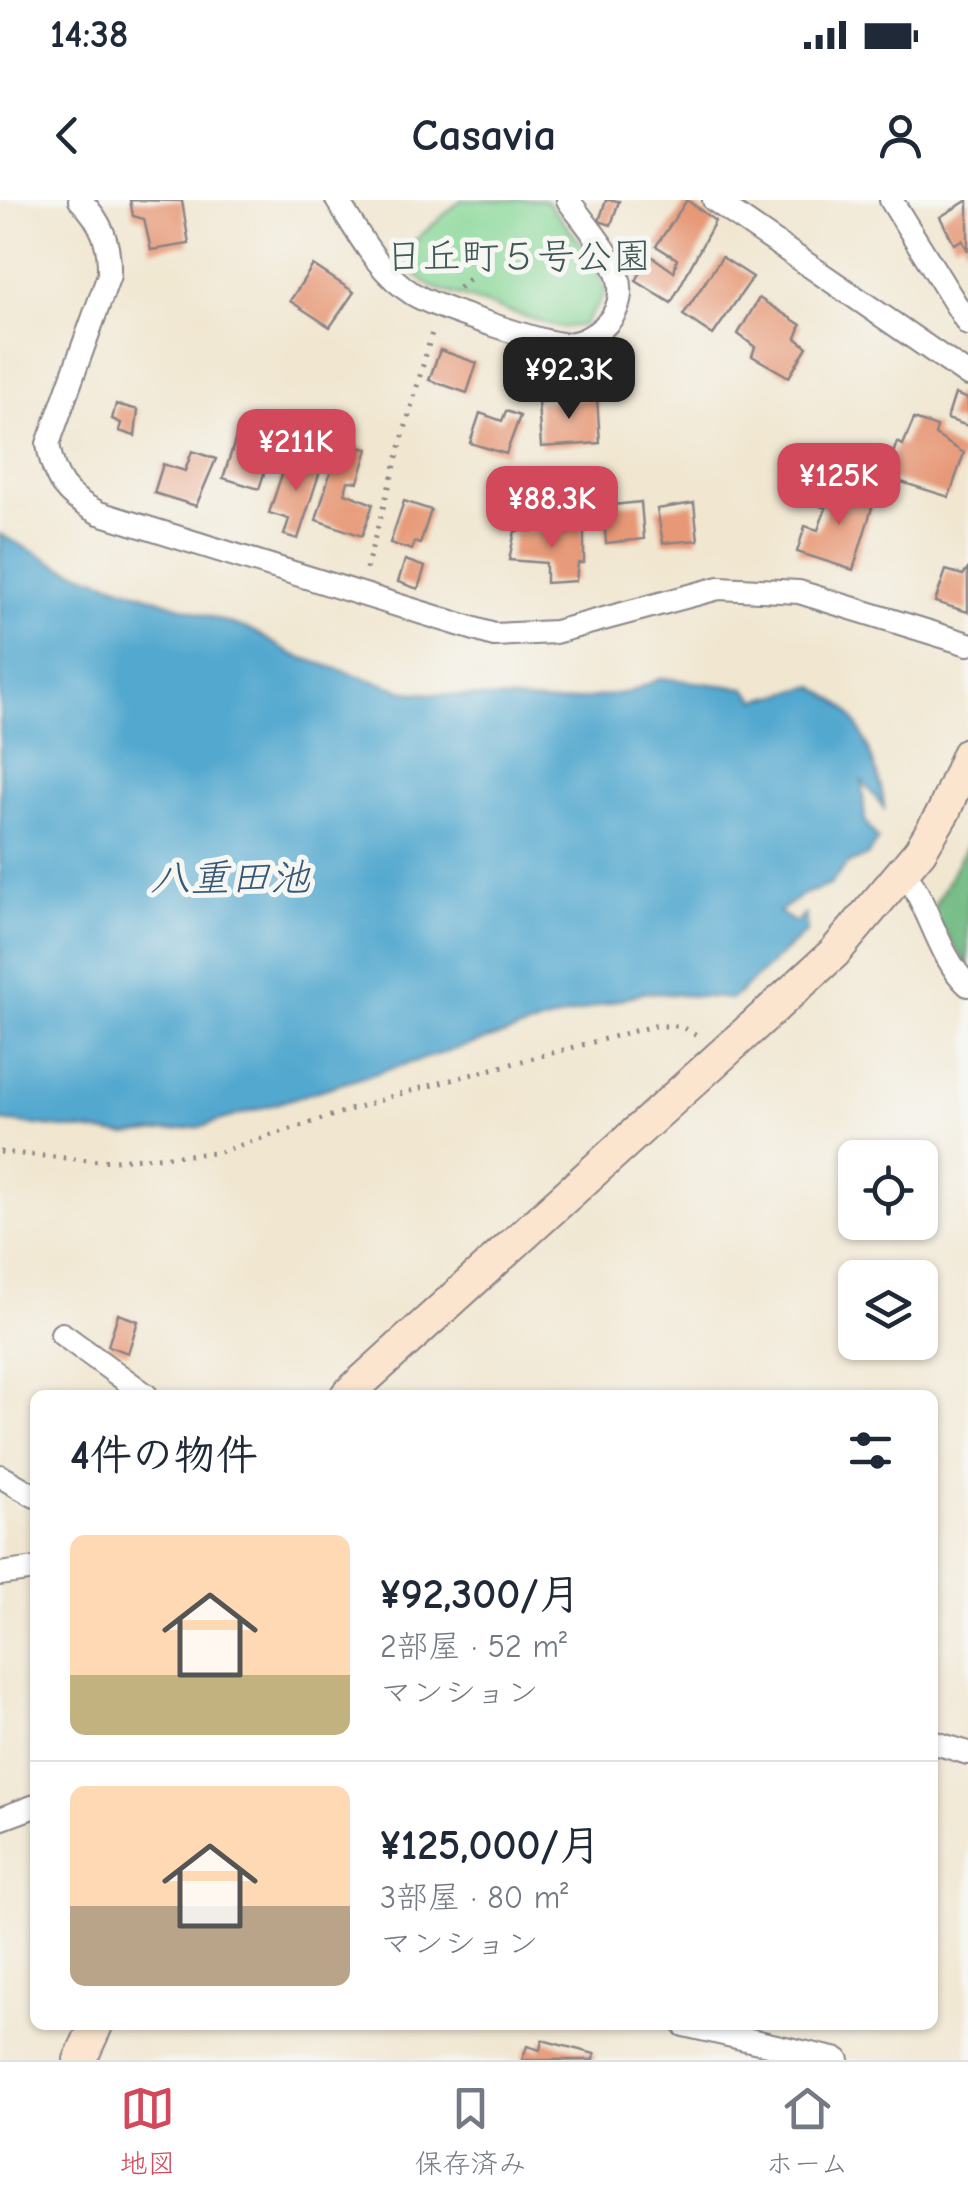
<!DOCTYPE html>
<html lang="ja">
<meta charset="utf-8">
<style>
body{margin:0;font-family:"Comic Neue","Klee One",sans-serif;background:#f6f6f7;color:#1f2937;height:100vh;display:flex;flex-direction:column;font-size:38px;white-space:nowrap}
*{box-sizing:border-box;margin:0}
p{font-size:32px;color:#747a83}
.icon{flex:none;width:55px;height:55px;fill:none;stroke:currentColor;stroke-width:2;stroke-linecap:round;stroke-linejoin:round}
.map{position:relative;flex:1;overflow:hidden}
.sheet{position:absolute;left:30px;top:1190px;width:908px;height:640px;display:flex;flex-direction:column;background:#fff;border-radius:15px;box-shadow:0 2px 8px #0004}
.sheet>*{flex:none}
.tools{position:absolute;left:838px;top:940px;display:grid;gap:20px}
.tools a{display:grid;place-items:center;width:100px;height:100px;border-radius:15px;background:#fff;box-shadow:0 2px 8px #0004;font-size:50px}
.price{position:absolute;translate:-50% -85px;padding:0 22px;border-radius:20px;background:#d1495b;color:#fff;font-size:32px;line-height:65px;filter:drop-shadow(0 2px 5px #0008)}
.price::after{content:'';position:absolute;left:50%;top:60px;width:30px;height:22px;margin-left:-15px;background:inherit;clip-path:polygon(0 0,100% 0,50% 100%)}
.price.active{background:#222;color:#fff}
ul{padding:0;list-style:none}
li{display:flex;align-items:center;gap:30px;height:250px;padding:0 40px}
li+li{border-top:2px solid #e0e1e3}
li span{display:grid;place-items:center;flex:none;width:280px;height:200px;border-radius:15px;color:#555}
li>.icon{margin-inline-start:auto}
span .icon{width:120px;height:120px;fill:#fffc;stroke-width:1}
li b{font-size:42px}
h2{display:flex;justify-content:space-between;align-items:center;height:120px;padding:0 40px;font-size:42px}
.status{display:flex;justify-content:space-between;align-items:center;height:70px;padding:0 50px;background:#fff;direction:ltr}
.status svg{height:28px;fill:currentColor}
header{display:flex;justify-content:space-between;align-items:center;height:130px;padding:0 40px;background:#fff;font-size:45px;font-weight:700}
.tabs{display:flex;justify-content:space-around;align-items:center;height:140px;border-top:2px solid #e0e1e3;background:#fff;font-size:28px;color:#747a83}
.tabs a{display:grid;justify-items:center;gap:5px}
.tabs .active{color:#d1495b}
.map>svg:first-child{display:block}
</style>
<div class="status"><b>14:38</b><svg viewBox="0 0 49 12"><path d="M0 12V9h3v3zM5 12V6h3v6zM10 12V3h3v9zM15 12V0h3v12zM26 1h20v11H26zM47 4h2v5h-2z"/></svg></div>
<header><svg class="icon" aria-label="back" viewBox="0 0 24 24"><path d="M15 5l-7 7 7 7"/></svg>Casavia<svg class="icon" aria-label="person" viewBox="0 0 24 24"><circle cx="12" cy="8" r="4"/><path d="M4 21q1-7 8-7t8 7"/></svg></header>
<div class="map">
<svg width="968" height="1860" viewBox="0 0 968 1860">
<rect width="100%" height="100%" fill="#f6f6f2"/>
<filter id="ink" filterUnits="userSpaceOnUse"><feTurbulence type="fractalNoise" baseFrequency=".01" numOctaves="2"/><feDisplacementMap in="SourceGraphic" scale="20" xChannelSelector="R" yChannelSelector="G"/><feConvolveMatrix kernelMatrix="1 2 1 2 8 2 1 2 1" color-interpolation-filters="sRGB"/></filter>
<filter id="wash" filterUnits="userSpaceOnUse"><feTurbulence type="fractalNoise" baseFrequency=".0048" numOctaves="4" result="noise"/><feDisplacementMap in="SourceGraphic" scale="40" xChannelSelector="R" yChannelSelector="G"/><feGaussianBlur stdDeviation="2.25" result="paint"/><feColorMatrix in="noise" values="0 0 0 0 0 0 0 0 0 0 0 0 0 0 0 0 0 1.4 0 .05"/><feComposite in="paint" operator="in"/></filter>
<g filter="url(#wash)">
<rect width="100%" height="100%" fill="#f1e7d1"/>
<path fill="#87d796" stroke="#547c68" stroke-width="2.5" d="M461,0H546C566,27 601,60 605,94L584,125L561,128L432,87L394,59Z"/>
<path fill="#6db87f" stroke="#486d5d" stroke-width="2.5" d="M968,643V766L931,712Z"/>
<path fill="#53a8cf" stroke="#3a6585" stroke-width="2.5" d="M0,334L62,367L253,431L294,455L408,492L557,503L629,492L662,478L745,488L757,500L814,486C824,494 839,501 847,510C863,528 883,584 884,608L862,581L865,621L878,640L867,656L847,664L830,685L802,695L779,712L796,723L805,715L807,731L732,799L644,792L199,927L127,935L0,921Z"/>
<g id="blocks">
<g fill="#e79876">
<path d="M130,0L182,1L189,44L151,50L144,19L133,16Z"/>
<path d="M606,0L619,1L611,25L599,21Z"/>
<path d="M687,0L715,21L671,103L636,81L650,55L674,72L677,59L656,46Z"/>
<path d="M968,0V51L962,40L954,44L940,17Z"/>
<path d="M722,57L753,77L713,135L683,115Z"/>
<path d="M313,65L354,92L330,127L290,101Z"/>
<path d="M759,98L801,125L796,138L807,147L789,177L752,156L755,147L738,134Z"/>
<path d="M440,150L477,163L467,193L429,180Z"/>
<path d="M536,157L561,164L553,188L538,183L533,171Z"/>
<path d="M955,194L968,199V226L947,219Z"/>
<path d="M597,198L600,243L541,247L538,202Z"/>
<path d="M116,204L138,210L135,236L119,231L121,223L112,219Z"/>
<path d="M506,211L520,216L506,254L470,243L480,213L502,221Z"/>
<path d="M914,219L937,227L935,235L964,253L949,297L885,277L897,242L903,245Z"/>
<path d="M241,222L277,234L259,289L223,278Z"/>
<path d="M344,244L368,249L358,282L348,281L345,293L373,304L362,336L316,320L336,254H342Z"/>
<path d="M192,251L216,259L196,306L154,293L163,264L185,271Z"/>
<path d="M309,257L323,262L298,339L284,335L289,319L269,313L287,259L307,265Z"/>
<path d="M833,283L874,301L853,370L797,352L805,326L818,330L826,308L820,306Z"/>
<path d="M404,301L431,310L420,344L414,342L412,350L390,343Z"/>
<path d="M641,302L644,339L606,343L603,306Z"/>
<path d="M694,303L698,340L663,343L657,309Z"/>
<path d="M557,326L584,328V363H578L576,381L546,383V363L509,360L515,331H556Z"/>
<path d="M405,360L425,367L418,389L398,382Z"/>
<path d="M968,369V412L935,402L946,370L963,375Z"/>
<path d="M118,1114L138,1121L128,1153L108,1146Z"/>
<path d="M542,1840L595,1854L593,1860H522L527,1846L540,1850Z"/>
</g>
</g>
</g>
<g filter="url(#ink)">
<use href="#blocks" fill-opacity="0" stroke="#8a8486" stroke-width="2.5"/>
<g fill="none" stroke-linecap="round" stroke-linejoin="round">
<defs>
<g id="street">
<path d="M80,0C102,22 110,43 109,75L48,244C54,280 65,296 99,313L494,435L555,432L719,388L799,392L968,444"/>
<path d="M337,0C359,34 378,72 413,94C432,106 544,144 565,144C582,144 599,133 610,120C619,108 623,91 618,76C611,53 583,21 568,0"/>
<path d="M714,0L968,175"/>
<path d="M891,0L968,124"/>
<path d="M904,671C929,705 939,758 968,785"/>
<path d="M62,1134L146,1195"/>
<path d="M0,1276L35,1296"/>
<path d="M0,1374L35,1369"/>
<path d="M932,1542L968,1553"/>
<path d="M0,1619L35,1606"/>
<path d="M684,1825L838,1860"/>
</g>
<g id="secondary">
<path d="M347,1195L834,753L920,651L944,611L968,554"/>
<path d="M80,1860L96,1825"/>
</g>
</defs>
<use href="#street" stroke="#8a8486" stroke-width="26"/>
<use href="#secondary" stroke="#8a8486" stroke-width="36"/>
<g stroke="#8a8486" stroke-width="5" stroke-dasharray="2.5 8" stroke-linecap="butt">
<path d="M459,88L473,75"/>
<path d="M366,369L433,129"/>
<path d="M0,952L99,961L216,953L399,894L653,826H679L701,837"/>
</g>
<use href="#street" stroke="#fff" stroke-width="22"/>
<use href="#secondary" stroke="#fbe5cf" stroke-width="32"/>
</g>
</g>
<g text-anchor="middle" stroke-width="10" stroke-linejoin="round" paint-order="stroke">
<g font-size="38" fill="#405856" stroke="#f6f6f2">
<text x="518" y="69">日丘町５号公園</text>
</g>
<g font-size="40" font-style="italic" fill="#365876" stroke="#f6f6f2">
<text x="230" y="691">八重田池</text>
</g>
</g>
</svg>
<div class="tools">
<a><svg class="icon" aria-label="locate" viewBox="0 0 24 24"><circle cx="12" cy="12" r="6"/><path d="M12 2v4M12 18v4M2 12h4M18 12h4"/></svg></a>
<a><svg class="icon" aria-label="layers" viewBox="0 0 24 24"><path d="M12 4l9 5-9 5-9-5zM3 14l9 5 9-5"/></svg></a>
</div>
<b class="price active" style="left:569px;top:222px">¥92.3K</b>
<b class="price" style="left:296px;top:294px">¥211K</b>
<b class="price" style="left:839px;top:328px">¥125K</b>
<b class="price" style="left:552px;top:351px">¥88.3K</b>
<section class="sheet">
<h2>4件の物件<svg class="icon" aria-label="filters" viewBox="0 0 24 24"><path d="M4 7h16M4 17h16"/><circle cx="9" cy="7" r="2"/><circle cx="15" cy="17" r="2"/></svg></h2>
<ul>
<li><span style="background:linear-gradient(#ffd9b3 70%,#c2b280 0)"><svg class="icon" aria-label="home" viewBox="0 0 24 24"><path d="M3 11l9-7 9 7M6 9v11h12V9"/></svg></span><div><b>¥92,300/月</b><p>2部屋 · 52 m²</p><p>マンション</p></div></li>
<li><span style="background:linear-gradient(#ffd9b3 60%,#b9a48a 0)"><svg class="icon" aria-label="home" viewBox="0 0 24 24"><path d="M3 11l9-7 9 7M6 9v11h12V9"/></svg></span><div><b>¥125,000/月</b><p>3部屋 · 80 m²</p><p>マンション</p></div></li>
</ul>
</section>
</div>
<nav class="tabs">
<a class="active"><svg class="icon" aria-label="map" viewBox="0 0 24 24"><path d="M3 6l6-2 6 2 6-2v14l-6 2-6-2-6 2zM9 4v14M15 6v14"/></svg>地図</a>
<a><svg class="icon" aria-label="saved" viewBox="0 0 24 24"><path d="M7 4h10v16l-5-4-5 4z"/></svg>保存済み</a>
<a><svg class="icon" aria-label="home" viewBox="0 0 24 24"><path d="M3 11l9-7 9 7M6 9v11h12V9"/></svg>ホーム</a>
</nav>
